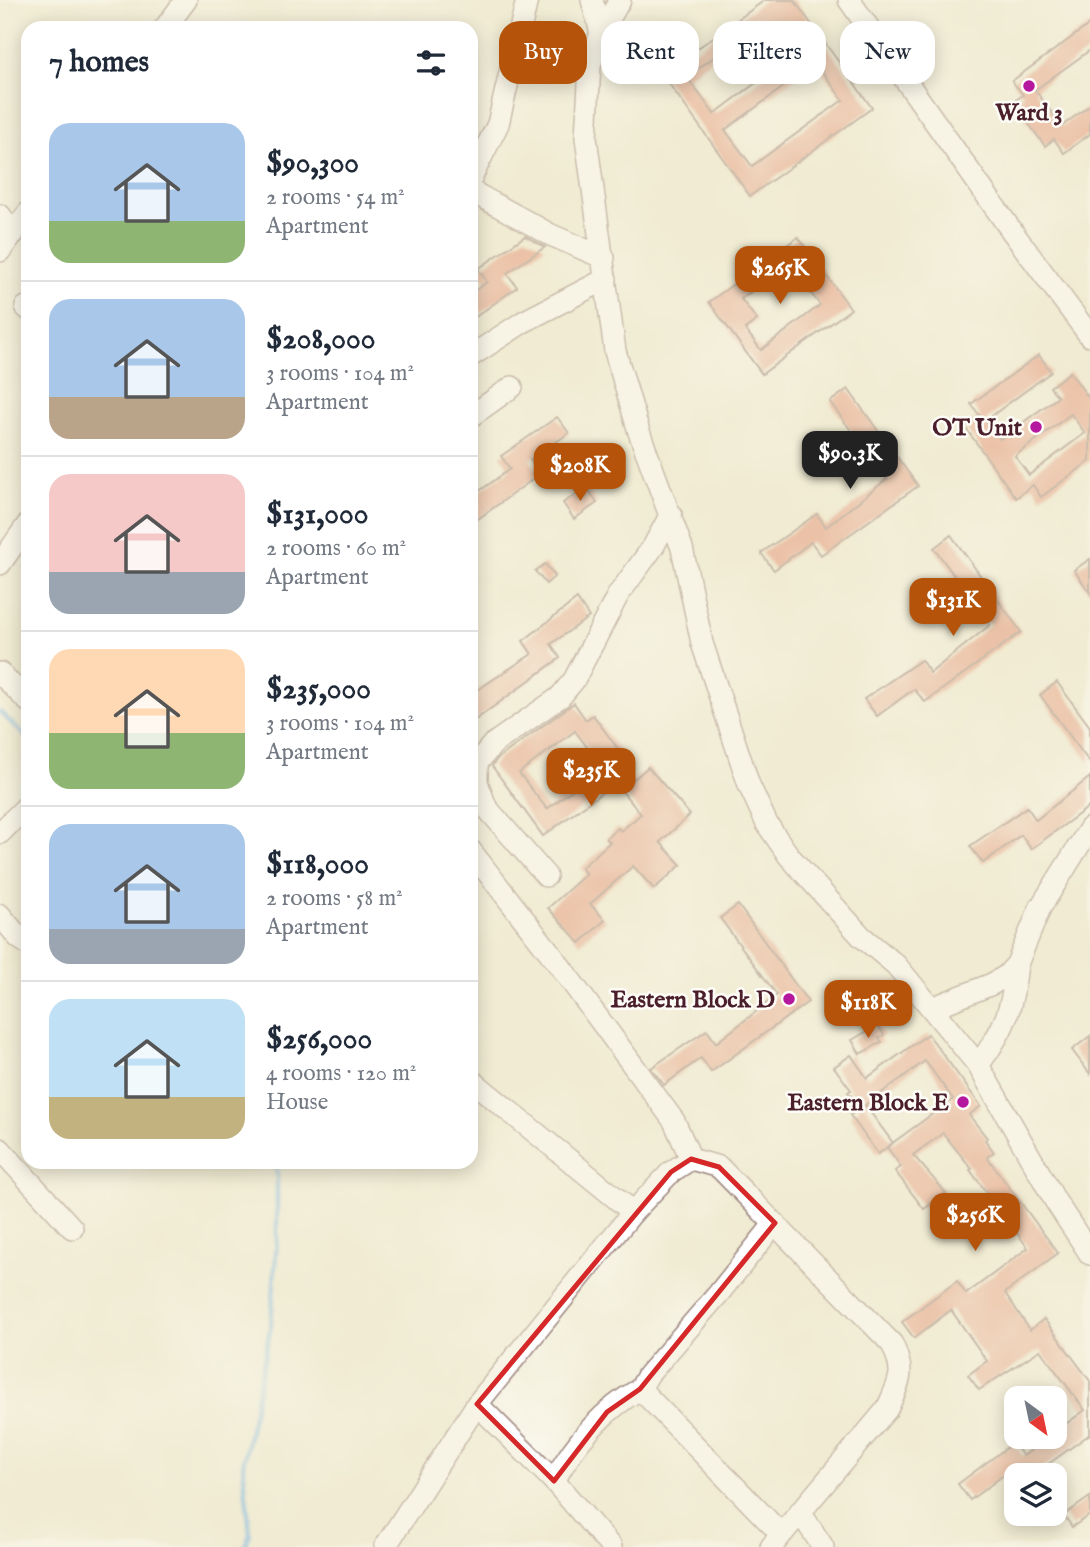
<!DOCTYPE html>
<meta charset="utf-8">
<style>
body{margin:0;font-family:"IM FELL English",serif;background:#f6f6f7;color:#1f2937;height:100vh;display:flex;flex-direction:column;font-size:26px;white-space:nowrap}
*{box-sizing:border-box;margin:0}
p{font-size:23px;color:#747a83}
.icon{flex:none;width:38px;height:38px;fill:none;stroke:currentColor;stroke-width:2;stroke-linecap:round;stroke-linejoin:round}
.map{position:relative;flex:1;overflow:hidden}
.panel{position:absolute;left:21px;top:21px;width:457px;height:1148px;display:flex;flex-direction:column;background:#fff;border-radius:21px;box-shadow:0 4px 18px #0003}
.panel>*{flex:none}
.banner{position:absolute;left:499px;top:21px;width:485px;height:63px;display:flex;gap:14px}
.needle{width:46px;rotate:147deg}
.tools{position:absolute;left:1004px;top:1386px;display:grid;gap:14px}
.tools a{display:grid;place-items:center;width:63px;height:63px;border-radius:14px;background:#fff;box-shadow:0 4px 18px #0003;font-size:35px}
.price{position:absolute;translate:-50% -60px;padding:0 16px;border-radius:14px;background:#b45309;color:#fff;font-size:23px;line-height:46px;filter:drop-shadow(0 2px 4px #0008)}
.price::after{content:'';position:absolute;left:50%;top:42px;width:21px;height:16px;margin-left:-10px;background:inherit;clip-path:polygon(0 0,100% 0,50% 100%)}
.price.on{background:#222;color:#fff}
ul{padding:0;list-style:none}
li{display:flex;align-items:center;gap:21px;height:175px;padding:0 28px}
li+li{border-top:2px solid #e0e1e3}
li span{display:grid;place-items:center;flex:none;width:196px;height:140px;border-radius:21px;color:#555}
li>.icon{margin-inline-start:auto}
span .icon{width:84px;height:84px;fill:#fffc;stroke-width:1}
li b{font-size:30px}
h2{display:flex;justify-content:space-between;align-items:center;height:84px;padding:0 28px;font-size:30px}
.chip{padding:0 24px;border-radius:21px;background:#fff;box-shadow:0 4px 18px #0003;font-size:24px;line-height:63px}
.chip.on{background:#b45309;color:#fff}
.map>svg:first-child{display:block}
</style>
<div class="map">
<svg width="1090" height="1547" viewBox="0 0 1090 1547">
<rect width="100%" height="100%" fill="#fdfcf7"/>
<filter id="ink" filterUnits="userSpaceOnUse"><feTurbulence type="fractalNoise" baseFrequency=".0143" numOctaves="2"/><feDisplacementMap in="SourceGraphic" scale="14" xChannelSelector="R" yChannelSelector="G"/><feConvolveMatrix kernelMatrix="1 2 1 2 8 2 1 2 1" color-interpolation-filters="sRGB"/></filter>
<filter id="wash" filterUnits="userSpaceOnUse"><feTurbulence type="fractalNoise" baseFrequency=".00686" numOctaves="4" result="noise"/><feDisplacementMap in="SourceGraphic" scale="28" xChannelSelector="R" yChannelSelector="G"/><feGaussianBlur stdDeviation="1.57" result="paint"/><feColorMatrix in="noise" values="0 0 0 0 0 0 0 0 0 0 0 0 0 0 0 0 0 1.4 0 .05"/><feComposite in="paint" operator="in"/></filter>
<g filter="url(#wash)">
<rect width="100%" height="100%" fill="#f0ebd2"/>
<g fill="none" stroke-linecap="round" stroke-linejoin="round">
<g stroke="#71b3e6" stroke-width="4.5">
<path d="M0,712L28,739"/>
<path d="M244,1547L250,1534L243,1465L271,1325L277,1239V1172L274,1162"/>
</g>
</g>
<g id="blocks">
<g fill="#e59175" fill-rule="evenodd">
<path d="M765,0H794L872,108L750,196L662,74ZM749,31L776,68L714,114L687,77ZM816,63L843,100L752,166L725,130Z"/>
<path d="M1090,24V50L1035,90L1062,126L1090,105V134L1064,153L1054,139L1045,146L1013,102L1023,95L1012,81Z"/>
<path d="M525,236L545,247L507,273L517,287L471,320V293L487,282L478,269Z"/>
<path d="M798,237L851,309L762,374L709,302ZM788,264L820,305L761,350L745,329L757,320L741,299Z"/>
<path d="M1039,355L1051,372L986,420L1000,439L1058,397L1050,387L1070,372L1090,400V461L1041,497L1033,485L1016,498L965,427L980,416L971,404ZM1071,414L1085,433L1029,475L1015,456Z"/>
<path d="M848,389L918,486L821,555L811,542L774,570L761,553L817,514L826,527L887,479L830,402Z"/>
<path d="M557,417L569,433L530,460L540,474L471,524V497L510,469L501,456Z"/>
<path d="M587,487L597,503L574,519L563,503Z"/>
<path d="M951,535L1021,632L925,702L914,689L877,716L864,699L921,660L930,673L990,625L934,548Z"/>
<path d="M1090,559V593L1074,570Z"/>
<path d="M545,564L555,576L546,584L535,571Z"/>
<path d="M577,599L589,617L551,644L560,658L471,723V694L532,654L523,641Z"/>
<path d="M1057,682L1090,727V763L1040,695Z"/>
<path d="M574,703L586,720L593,715L623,756L617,760L632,781L648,767L690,815L660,842L681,865L654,889L633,866L590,904L605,920L580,943L548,908L586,874L581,868L610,842L606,838L618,828L621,831L641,814L615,783L543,836L492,766L497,759ZM575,731L602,767L547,809L519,773Z"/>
<path d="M1090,777V806L1031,849L1021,835L983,863L970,846L1027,807L1036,820Z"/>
<path d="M738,905L808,1002L711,1072L701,1058L664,1085L651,1068L707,1030L716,1043L777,995L720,918Z"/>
<path d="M878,1025L884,1035L879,1038L882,1042L860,1054L852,1040Z"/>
<path d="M928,1034L981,1106L969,1115L987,1138L985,1140L994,1152L987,1157L1058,1253L1005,1293L1030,1330L1044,1319L1090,1381V1434L1033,1475H1010L1008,1472L970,1500L958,1484L1013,1443L1023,1456L1049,1437H1055V1432L1085,1410L1040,1350L979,1390L968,1375L987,1361L951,1310L914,1338L902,1322L957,1281L966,1294L1028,1248L970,1170L972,1169L943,1133L913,1155L946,1193L924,1209L895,1171L901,1167L887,1147L953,1099L925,1061L865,1105L893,1143L878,1154L850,1115L860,1108L848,1092L851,1090L834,1067L851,1055L867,1078Z"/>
<path d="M1090,1036V1074L1072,1050Z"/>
<path d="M1090,1497V1515L1072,1527L1064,1515Z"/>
</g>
</g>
</g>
<g filter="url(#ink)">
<use href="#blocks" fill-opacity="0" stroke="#9d857e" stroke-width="2"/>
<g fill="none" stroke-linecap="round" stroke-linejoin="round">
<defs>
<g id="minor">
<path d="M592,0L601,33"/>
<path d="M620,0L601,33L590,65L586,138L615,351L639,432L682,548L702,643L749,785L767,824L789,856L861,936L896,965L978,1065L1056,1202L1090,1254"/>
<path d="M849,0L1011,230L1090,336"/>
<path d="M165,28L186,0"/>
<path d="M471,178L498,124L527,0"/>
<path d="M471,191L551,235L604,258"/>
<path d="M0,215L13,234"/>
<path d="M0,251L28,213"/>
<path d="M26,307L28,309"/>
<path d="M471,356L523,322L606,279"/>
<path d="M471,416L512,387"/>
<path d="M0,564L28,524"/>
<path d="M0,673L28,701"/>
<path d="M0,833L28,805"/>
<path d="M471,851L554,958L674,1121L691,1159L719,1167L892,1344C906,1374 900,1380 887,1409L771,1547"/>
<path d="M546,876L486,807L477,782V763L493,744L560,697L574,680L618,595L653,547L671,514"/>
<path d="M0,915L19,938L28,944"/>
<path d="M932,1008L992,984L1006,976L1017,964L1040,908L1090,828"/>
<path d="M978,1065C1006,1028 1012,1009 1017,964"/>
<path d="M471,1080L633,1212L671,1172L691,1159"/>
<path d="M0,1149L72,1228"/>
<path d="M775,1223L719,1293L648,1375L640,1389L781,1534"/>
<path d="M554,1481L477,1404L633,1212"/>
<path d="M800,1512L823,1547"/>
<path d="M385,1547L477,1404"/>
<path d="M611,1547L554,1481C574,1444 603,1410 640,1389"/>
</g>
</defs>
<use href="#minor" stroke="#9d857e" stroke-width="24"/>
<use href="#minor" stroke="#fff" stroke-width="21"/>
</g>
</g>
<path d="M0 0H1090V1547H0ZM691,1159L719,1167L775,1223L640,1389L607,1412L554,1481L477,1404L671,1172Z" fill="#f0ebd2" fill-opacity=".55" fill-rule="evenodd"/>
<path fill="none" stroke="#d62828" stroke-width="5" stroke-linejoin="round" d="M691,1159L719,1167L775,1223L640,1389L607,1412L554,1481L477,1404L671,1172Z"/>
<g fill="#b5179e" stroke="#fdfcf7" stroke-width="2.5">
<circle cx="1029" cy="86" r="7"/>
<circle cx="1036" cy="427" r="7"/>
<circle cx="789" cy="999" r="7"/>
<circle cx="963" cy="1102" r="7"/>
</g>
<g text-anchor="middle" stroke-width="5" stroke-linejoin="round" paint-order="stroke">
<g font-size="24" font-weight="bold" fill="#4a1f2b" stroke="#fdfcf7" text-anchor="end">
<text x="1029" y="120" text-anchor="middle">Ward 3</text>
<text x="1022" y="435">OT Unit</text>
<text x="775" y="1007">Eastern Block D</text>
<text x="949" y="1110">Eastern Block E</text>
</g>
</g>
</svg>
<div class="tools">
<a><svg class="needle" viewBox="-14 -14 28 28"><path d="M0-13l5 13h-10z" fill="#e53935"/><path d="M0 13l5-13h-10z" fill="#747a83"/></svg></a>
<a><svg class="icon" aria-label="layers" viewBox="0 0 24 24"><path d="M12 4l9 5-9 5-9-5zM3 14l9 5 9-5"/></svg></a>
</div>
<b class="price" style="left:780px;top:306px">$265K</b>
<b class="price on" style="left:850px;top:491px">$90.3K</b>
<b class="price" style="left:580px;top:503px">$208K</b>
<b class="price" style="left:953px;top:638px">$131K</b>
<b class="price" style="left:591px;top:808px">$235K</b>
<b class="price" style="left:868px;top:1040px">$118K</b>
<b class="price" style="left:975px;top:1253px">$256K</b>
<div class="banner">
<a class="chip on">Buy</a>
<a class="chip">Rent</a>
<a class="chip">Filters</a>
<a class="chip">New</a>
</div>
<section class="panel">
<h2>7 homes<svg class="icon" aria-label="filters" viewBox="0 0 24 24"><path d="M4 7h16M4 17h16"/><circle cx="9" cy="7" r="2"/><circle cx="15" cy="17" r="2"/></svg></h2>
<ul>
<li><span style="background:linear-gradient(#a9c7e8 70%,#8fb573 0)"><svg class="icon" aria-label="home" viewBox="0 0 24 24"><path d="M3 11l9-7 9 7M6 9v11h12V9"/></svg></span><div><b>$90,300</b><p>2 rooms · 54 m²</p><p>Apartment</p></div></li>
<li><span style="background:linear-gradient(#a9c7e8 70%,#b9a48a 0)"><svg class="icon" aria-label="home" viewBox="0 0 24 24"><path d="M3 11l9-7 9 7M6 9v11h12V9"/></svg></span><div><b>$208,000</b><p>3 rooms · 104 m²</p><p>Apartment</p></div></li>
<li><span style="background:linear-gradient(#f6c9c9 70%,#9aa5b1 0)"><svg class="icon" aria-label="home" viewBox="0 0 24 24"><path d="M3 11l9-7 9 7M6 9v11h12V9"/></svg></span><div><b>$131,000</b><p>2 rooms · 60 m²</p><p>Apartment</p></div></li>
<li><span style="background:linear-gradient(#ffd9b3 60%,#8fb573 0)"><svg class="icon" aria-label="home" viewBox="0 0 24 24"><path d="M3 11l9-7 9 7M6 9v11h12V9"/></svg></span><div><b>$235,000</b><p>3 rooms · 104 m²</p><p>Apartment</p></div></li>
<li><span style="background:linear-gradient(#a9c7e8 75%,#9aa5b1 0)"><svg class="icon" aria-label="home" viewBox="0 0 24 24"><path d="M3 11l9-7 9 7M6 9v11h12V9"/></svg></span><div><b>$118,000</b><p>2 rooms · 58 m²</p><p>Apartment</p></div></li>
<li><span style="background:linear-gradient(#bfe0f5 70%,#c2b280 0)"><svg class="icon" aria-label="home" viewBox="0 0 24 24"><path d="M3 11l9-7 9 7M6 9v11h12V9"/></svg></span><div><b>$256,000</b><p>4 rooms · 120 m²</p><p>House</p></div></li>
</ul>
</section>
</div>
